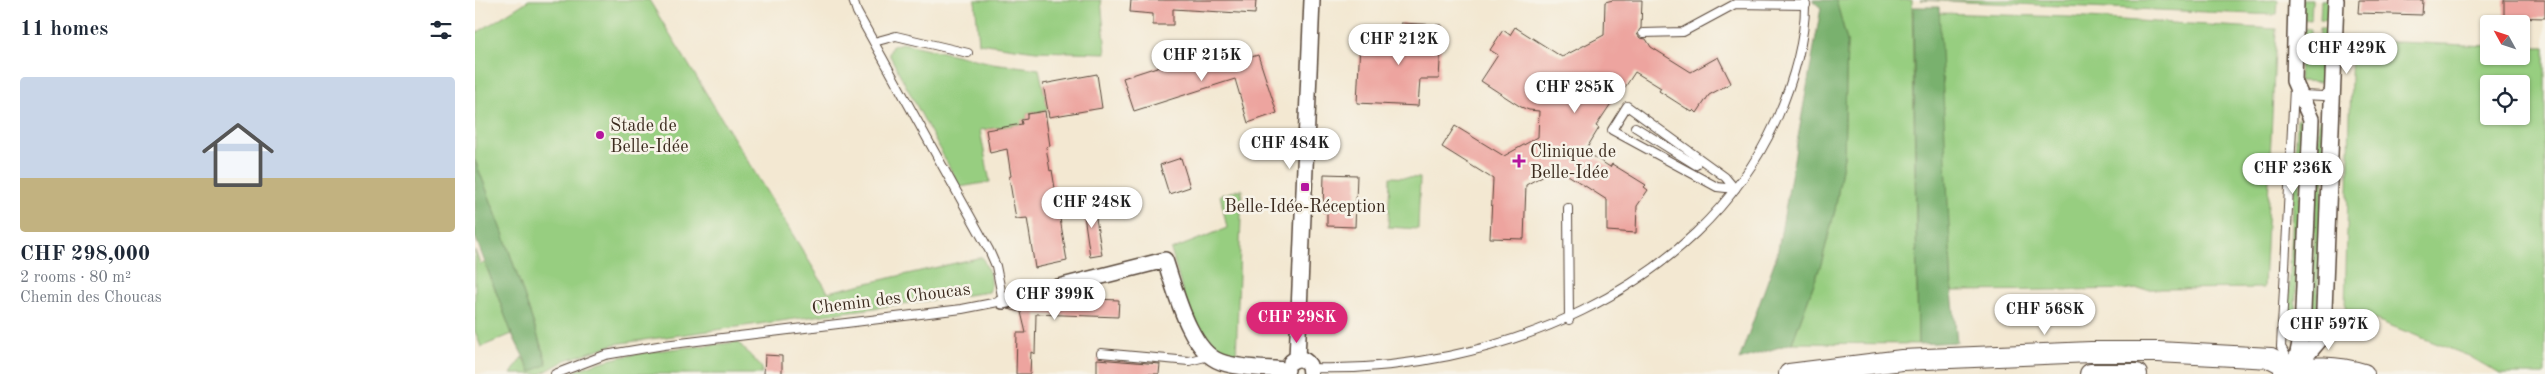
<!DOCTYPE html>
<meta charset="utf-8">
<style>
body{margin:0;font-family:"Old Standard TT",serif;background:#f6f6f7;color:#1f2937;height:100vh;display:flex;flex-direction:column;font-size:19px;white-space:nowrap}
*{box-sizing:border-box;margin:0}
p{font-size:16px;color:#747a83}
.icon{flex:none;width:28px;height:28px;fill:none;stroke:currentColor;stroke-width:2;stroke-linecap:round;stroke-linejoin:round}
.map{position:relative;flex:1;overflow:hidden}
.details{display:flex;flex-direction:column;background:#fff;width:475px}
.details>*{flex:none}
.needle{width:32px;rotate:310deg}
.fabs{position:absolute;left:2005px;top:15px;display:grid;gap:10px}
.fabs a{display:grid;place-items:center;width:50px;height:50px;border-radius:5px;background:#fff;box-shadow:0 1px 4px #0004;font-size:25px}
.price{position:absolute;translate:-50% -42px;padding:0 11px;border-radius:18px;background:#fff;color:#222;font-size:16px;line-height:32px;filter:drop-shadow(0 1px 2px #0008)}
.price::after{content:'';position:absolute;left:50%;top:30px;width:15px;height:11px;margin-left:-8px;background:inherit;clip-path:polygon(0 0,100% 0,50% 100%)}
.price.active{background:#db2777;color:#fff}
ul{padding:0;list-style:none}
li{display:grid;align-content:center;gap:10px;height:265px;padding:0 20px}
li+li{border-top:1px solid #e0e1e3}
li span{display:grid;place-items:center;height:155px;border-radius:5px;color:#555}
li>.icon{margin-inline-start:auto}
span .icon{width:90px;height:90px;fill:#fffc;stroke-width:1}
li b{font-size:21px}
h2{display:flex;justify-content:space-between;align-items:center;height:60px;padding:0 20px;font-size:21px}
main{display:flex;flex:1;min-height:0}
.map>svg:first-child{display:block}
</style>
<main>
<section class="details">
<h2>11 homes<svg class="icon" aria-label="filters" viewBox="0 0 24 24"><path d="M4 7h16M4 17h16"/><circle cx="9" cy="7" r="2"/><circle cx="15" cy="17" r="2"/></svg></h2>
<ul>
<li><span style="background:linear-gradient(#c9d6e8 65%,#c2b280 0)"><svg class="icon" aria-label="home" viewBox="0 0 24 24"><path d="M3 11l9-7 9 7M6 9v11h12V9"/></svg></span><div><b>CHF 298,000</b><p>2 rooms · 80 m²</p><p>Chemin des Choucas</p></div></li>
</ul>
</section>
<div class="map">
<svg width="2070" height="374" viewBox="0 0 2070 374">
<rect width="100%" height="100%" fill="#f7f3e8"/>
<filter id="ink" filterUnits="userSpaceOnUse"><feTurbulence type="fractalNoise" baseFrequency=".02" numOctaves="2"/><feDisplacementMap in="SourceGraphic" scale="10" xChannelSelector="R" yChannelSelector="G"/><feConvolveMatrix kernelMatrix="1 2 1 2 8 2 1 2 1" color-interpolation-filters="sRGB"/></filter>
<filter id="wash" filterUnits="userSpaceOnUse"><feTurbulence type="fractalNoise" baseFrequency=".0096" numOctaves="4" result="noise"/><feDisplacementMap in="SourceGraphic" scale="20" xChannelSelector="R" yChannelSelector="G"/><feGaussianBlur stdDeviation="1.12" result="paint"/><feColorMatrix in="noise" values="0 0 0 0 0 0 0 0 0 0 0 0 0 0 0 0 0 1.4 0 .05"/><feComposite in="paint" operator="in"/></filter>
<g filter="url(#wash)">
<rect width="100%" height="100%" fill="#f3e8d2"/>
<g fill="#97ce80" stroke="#697c4f" fill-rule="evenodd">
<path d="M54,0H174L353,292L507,257C512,269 520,279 514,292L140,344L91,360L66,374H36L47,357L56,372L72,363L27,230L0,160V34Z"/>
<path d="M500,0H626L631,53L561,51L504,43Z"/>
<path d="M1361,0H1437L1443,344L1317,343L1346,264L1360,210L1369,156L1372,41Z"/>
<path d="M1445,0H1803L1802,15Z"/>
<path d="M1827,0H1837L1836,20L1826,19Z"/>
<path d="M1846,0H1856L1855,21L1845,20Z"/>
<path d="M1463,13L1594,17L1801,29L1789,288L1477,291Z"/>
<path d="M1826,28L1836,29L1835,63H1843L1844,29H1854L1852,82L1824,81Z"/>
<path d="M1877,40L2014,46V56H2046V47H2070V374H2025L1994,356L1870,308ZM2014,84H2046V116H2014Z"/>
<path d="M427,43L517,63L564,69L573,110L552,114V119L547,120V124L505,130L515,182L485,187L414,54L417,46Z"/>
<path d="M1822,119H1828L1820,317H1813Z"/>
<path d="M1844,119L1851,120L1842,318H1836Z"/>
<path d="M915,177L945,178L943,229L913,227Z"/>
<path d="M767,189L761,359C753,357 745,355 739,350C714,331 705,279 696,250L752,228L745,195Z"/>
<path d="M0,250L5,264L10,263L37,334L6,347L0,331Z"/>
<path d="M263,342L287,368V374H93C145,350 207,349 263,342Z"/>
</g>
<g fill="#79b16e" stroke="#5a6e46">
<path d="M1337,0H1361L1372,41L1369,156L1360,210L1346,264L1317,343L1264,360L1302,255L1346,8Z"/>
<path d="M1438,7H1464L1477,291L1482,342L1443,344Z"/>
<path d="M0,160L27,230L72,364L56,372L37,334L0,236Z"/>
</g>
<g id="blocks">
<g fill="#eda49f">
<path d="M656,0H781L780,14L698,9V25H678V14L655,12Z"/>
<path d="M1138,0H1167L1166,28L1162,34L1165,38L1171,39L1176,47L1216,72L1243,57L1256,83L1234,95L1222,113L1219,110L1217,112L1184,91L1186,88L1160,72L1145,95L1143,93L1121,126L1124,128L1110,151L1135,167L1137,164L1171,185L1169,187L1173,190L1162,206L1161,233L1132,231V200L1093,175L1071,174L1051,185L1049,239L1015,238L1018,179L967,147L980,126L1029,156L1063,137L1064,111L1054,110L1046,107L1006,81L1023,55L1015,50L1028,30L1035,35L1040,27L1087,57L1129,35L1130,2Z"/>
<path d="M1884,0H1948L1947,15L1883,13Z"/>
<path d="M2029,0H2070V18L2029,17Z"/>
<path d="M926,23L967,25L964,79H945L943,106L882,103L885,42L925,43Z"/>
<path d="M716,47L719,57L739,50L744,67L783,55L802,113L773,123L760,79L659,111L648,78L691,64L688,57Z"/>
<path d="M622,74L627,108L574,117L568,84Z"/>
<path d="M570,111L575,146L571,147L575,171L577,170L592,261L560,268L552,218L541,219L534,177L536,176L532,149L515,153L511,130L547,124L546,120L552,119V114Z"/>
<path d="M706,158L715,187L694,194L685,165Z"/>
<path d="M849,174L882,175L880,227L852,226V212H848Z"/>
<path d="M618,200L627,255L615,257L607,201Z"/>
<path d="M594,298L644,300L643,317L561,314L560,354L556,352L555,374H541L542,333H551L546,312L533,309L569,301Z"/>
<path d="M290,355L307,356V374H289Z"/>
<path d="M622,359L685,364L684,374H622Z"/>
</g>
</g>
</g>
<g filter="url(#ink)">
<use href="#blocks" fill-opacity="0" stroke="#574639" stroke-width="1"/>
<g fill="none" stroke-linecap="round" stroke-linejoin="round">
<defs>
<g id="lane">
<path d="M1168,33L1208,32L1260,4L1331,5"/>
<path d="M399,42L421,36L493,53"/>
<path d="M1826,95L1849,96L1856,89"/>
<path d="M1152,106L1250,177L1260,189L1242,187L1137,130Z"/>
<path d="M1160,127L1221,165"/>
<path d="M1093,208L1094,320"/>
<path d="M626,353L714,361L734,356"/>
<path d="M1814,361L1806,347L1819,88"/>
<path d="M835,368C1017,374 1223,292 1301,121C1317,84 1331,40 1330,0"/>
<path d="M80,374L130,355L189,345L487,309L528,301L521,266L514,250L382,12L378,0"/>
</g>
<g id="street">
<path d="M528,301L690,260C700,289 715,352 746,362C767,369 790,368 812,370"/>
<path d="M822,359L837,0"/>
<path d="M816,362C822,357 829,358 834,365L835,374"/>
<path d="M1820,366L1827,334L1836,119L1819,81L1821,0"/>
<path d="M1819,370L1848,336L1861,0"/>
</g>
<g id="secondary">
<path d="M1809,373C1833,364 1865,367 1889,374"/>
<path d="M1314,374L1427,360L1616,352H1683L1796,358L1819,370L1823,374"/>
<path d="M1615,374H1662"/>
</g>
</defs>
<use href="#lane" stroke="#574639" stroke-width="10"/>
<use href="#street" stroke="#574639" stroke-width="18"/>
<use href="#secondary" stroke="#574639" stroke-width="22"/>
<use href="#lane" stroke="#fff" stroke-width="8"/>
<use href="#street" stroke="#fff" stroke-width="15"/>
<use href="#secondary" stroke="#fff" stroke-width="20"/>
</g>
</g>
<g fill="#b5179e" stroke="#f7f3e8" stroke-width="2">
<circle cx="125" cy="135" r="5"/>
<path d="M1041.5 153.5h5v5h5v5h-5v5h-5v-5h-5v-5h5z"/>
<rect x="825" y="182" width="10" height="10" rx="2.5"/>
</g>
<g text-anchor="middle" stroke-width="5" stroke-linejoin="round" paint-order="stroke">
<g font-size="18" fill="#3b2a1e" stroke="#f7f3e8" text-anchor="start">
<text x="135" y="131">Stade de<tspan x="135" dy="21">Belle-Idée</tspan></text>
<text x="1055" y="157">Clinique de<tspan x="1055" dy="21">Belle-Idée</tspan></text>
<text x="830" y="212" text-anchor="middle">Belle-Idée-Réception</text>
</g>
<g font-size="18" fill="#3b2a1e" stroke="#f7f3e8">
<text transform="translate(416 298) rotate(-7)" y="6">Chemin des Choucas</text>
</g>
</g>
</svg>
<div class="fabs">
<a><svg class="needle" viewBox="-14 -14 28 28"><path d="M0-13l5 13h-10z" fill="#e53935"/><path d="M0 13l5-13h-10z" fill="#747a83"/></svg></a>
<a><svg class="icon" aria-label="locate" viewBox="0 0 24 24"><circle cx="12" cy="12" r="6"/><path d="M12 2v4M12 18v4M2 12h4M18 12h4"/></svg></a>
</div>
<b class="price" style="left:924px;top:66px">CHF 212K</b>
<b class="price" style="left:1872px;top:75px">CHF 429K</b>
<b class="price" style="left:727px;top:82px">CHF 215K</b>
<b class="price" style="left:1100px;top:114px">CHF 285K</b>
<b class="price" style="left:815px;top:170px">CHF 484K</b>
<b class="price" style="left:1818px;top:195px">CHF 236K</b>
<b class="price" style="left:617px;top:229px">CHF 248K</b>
<b class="price" style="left:580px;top:321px">CHF 399K</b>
<b class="price" style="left:1570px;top:336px">CHF 568K</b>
<b class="price active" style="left:822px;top:344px">CHF 298K</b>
<b class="price" style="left:1854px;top:351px">CHF 597K</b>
</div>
</main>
